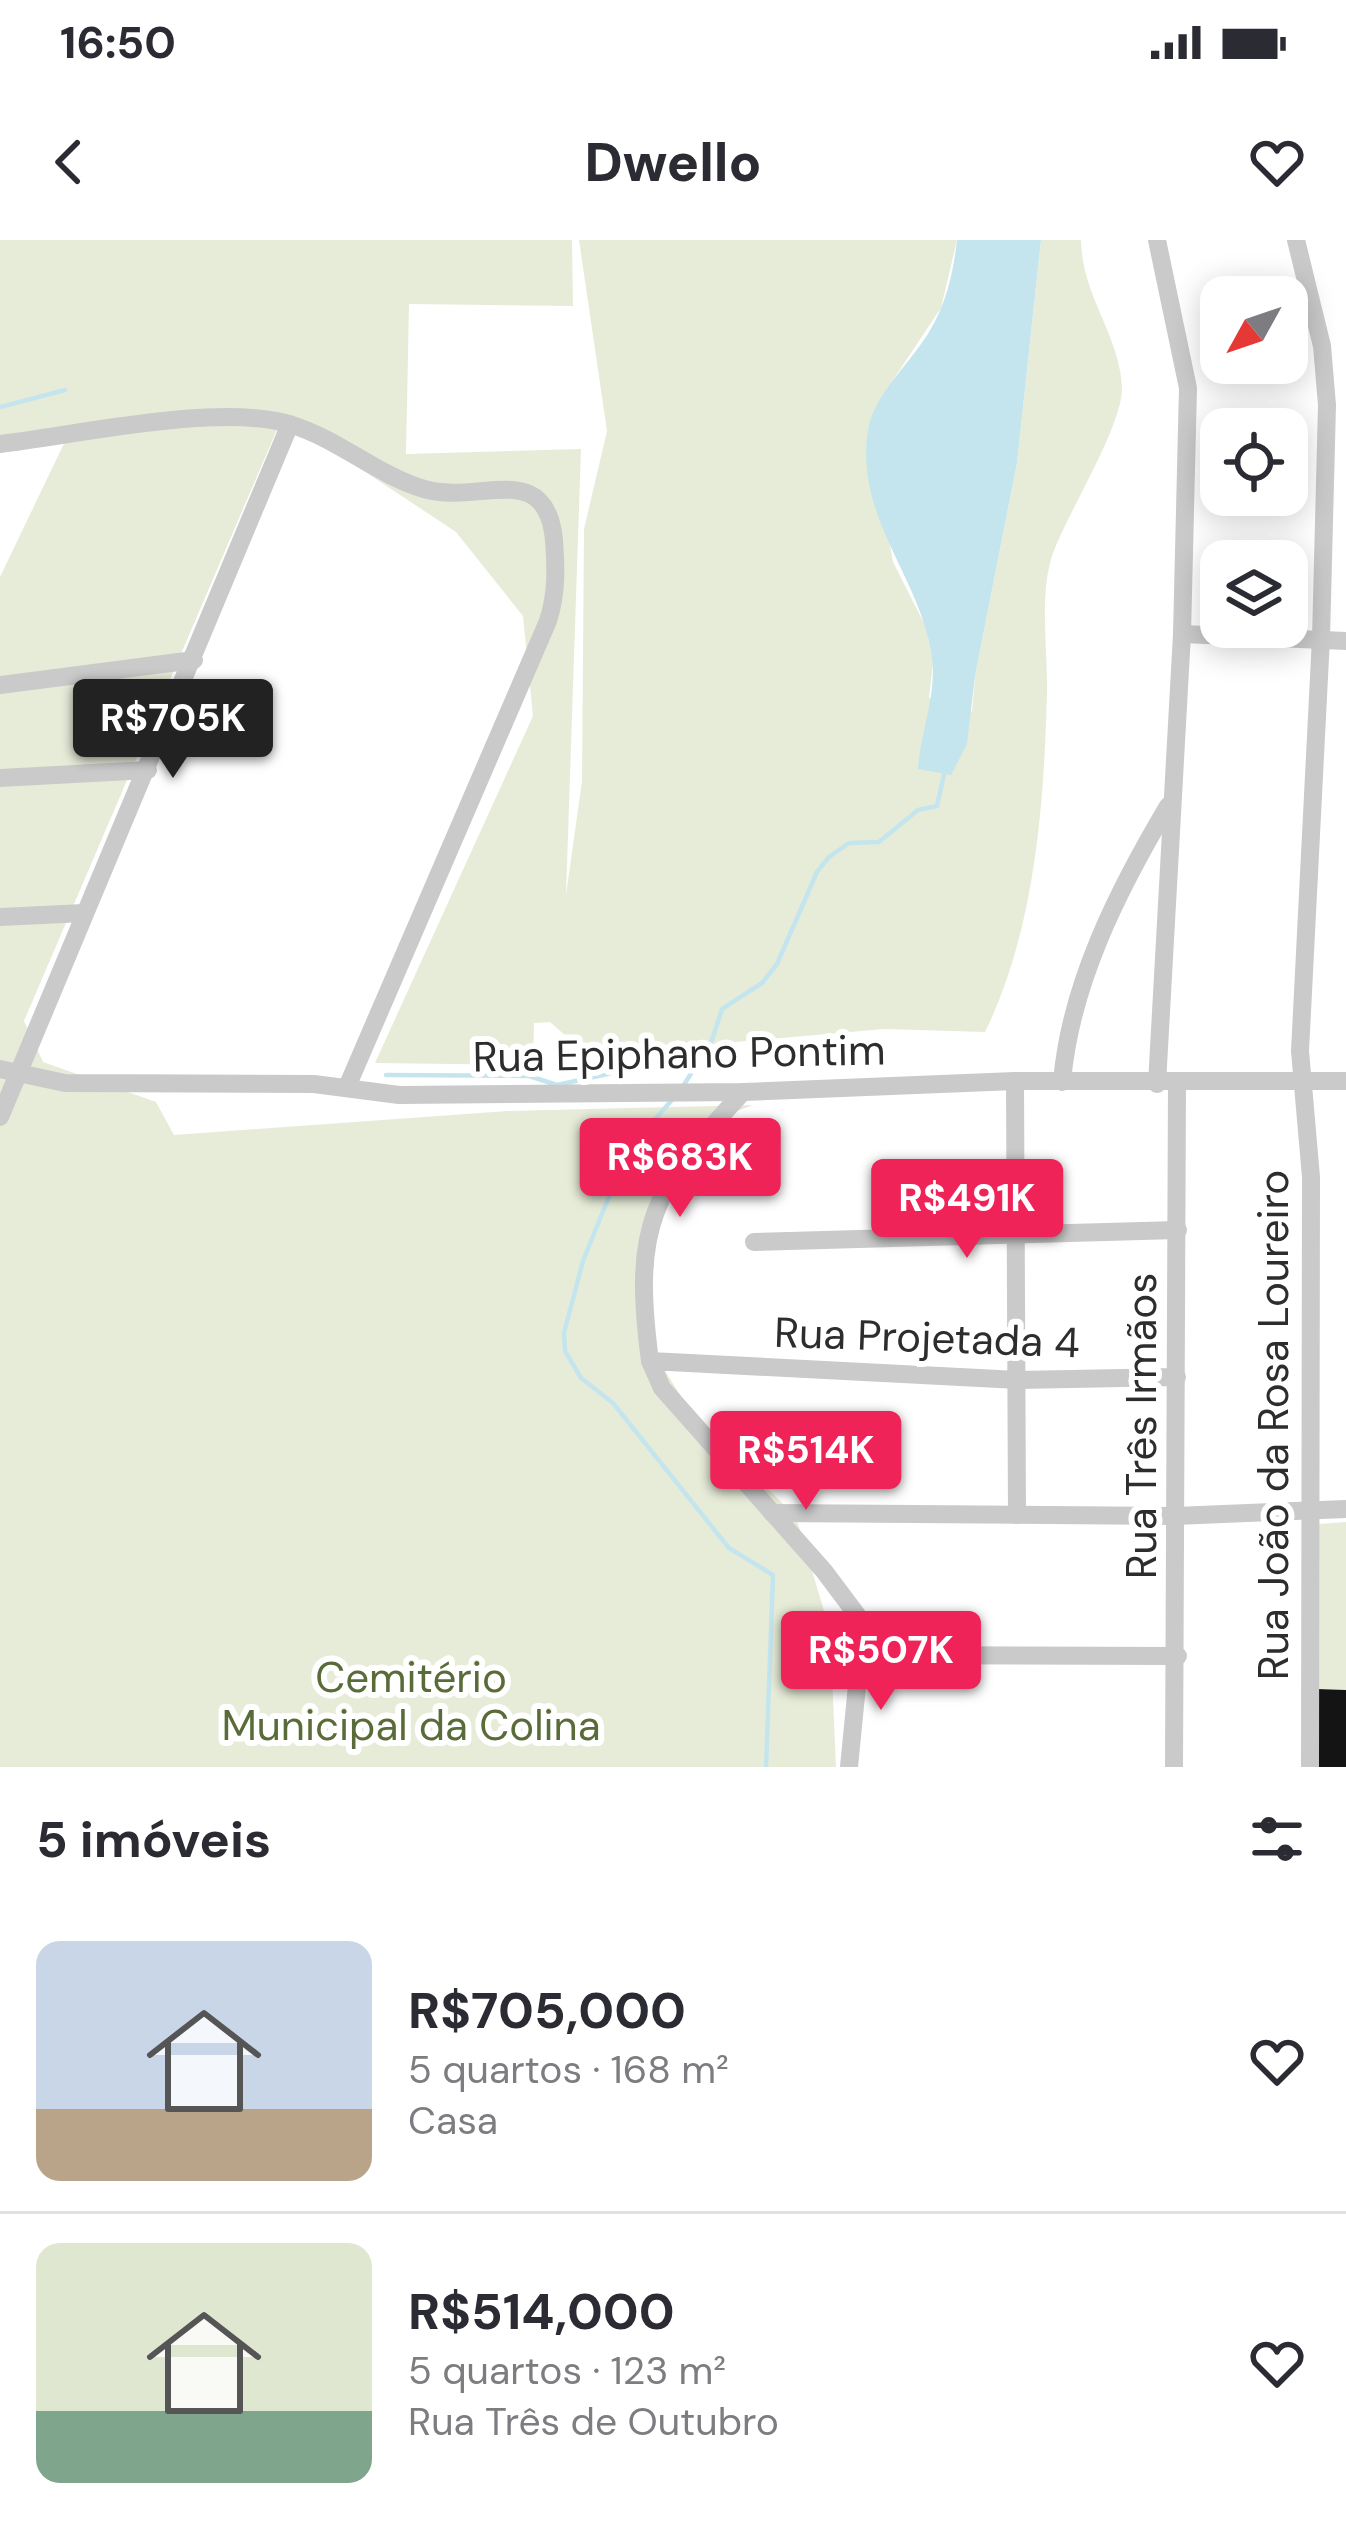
<!DOCTYPE html>
<html lang="pt">
<meta charset="utf-8">
<style>
body{margin:0;font-family:"DM Sans",sans-serif;background:#f2f2f3;color:#2b2b33;height:100vh;display:flex;flex-direction:column;font-size:45px;white-space:nowrap}
*{box-sizing:border-box;margin:0}
p{font-size:39px;color:#7c7c81}
.icon{flex:none;width:66px;height:66px;fill:none;stroke:currentColor;stroke-width:2;stroke-linecap:round;stroke-linejoin:round}
.map{position:relative;height:1527px;overflow:hidden}
.sheet{display:flex;flex-direction:column;background:#fff;flex:1}
.sheet>*{flex:none}
.needle{width:78px;rotate:230deg}
.buttons{position:absolute;left:1200px;top:36px;display:grid;gap:24px}
.buttons a{display:grid;place-items:center;width:108px;height:108px;border-radius:24px;background:#fff;box-shadow:0 6px 30px #0003;font-size:60px}
.price{position:absolute;translate:-50% -102px;padding:0 27px;border-radius:12px;background:#f02359;color:#fff;font-size:39px;line-height:78px;filter:drop-shadow(0 3px 6px #0008)}
.price::after{content:'';position:absolute;left:50%;top:72px;width:36px;height:27px;margin-left:-18px;background:inherit;clip-path:polygon(0 0,100% 0,50% 100%)}
.price.current{background:#222;color:#fff}
ul{padding:0;list-style:none}
li{display:flex;align-items:center;gap:36px;height:300px;padding:0 36px}
li+li{border-top:3px solid #e1e1e2}
li span{display:grid;place-items:center;flex:none;width:336px;height:240px;border-radius:24px;color:#555}
li>.icon{margin-inline-start:auto}
span .icon{width:144px;height:144px;fill:#fffc;stroke-width:1}
li b{font-size:51px}
h2{display:flex;justify-content:space-between;align-items:center;height:144px;padding:0 36px;font-size:51px}
.status{display:flex;justify-content:space-between;align-items:center;height:84px;padding:0 60px;background:#fff;direction:ltr}
.status svg{height:33px;fill:currentColor}
header{display:flex;justify-content:space-between;align-items:center;height:156px;padding:0 36px;background:#fff;font-size:54px;font-weight:800}
.map>svg:first-child{display:block}
</style>
<div class="status"><b>16:50</b><svg viewBox="0 0 49 12"><path d="M0 12V9h3v3zM5 12V6h3v6zM10 12V3h3v9zM15 12V0h3v12zM26 1h20v11H26zM47 4h2v5h-2z"/></svg></div>
<header><svg class="icon" aria-label="back" viewBox="0 0 24 24"><path d="M15 5l-7 7 7 7"/></svg>Dwello<svg class="icon" aria-label="heart" viewBox="0 0 24 24"><path d="M12 20l-8-8c-3-5 5-10 8-4 3-6 11-1 8 4z"/></svg></header>
<div class="map">
<svg width="1346" height="1527" viewBox="0 0 1346 1527">
<rect width="100%" height="100%" fill="#fff"/>
<g fill="#e7ecd9">
<path d="M0,0H572L573,66L409,64L406,214L581,209L566,655L582,541L584,289L607,191L579,0H957L941,68L883,155L869,186L893,322L926,387L933,423L929,458L972,472L975,436L1017,223L1041,0H1081C1082,57 1120,95 1122,148C1122,188 1067,273 1052,316C1039,357 1048,411 1047,453C1044,566 1035,690 985,792L884,789L611,813L576,805L550,782L534,783L533,825L375,823L533,476L523,376L456,292L323,204L278,187L24,781L43,822L156,862L174,895L507,871L753,865L706,883L639,1016L656,1116L690,1171L796,1277L830,1391L836,1527H0V337L69,193L0,201Z"/>
<path d="M1346,1282V1450L1317,1449L1319,1284Z"/>
</g>
<path fill="#c4e5ed" d="M957,0H1041L1017,223L975,436L967,504L951,535L918,529C920,494 937,454 932,419C922,337 854,279 868,190C874,157 902,131 921,104C944,73 953,37 957,0Z"/>
<g fill="none" stroke-linecap="round" stroke-linejoin="round">
<g stroke="#c4e5ed" stroke-width="4.5">
<path d="M0,167L65,150"/>
<path d="M386,835L529,836L557,845L658,823L693,831"/>
<path d="M682,848L712,800L722,769L762,743L777,724L817,632L829,617L849,603L879,602L918,570L937,566L945,530"/>
<path d="M671,861L631,907L618,934L583,1021L564,1093L565,1111L581,1138L613,1163L729,1308L773,1335L766,1527"/>
</g>
</g>
<path fill="#141414" d="M1317,1449L1346,1450V1527H1313Z"/>
<g fill="none" stroke-linecap="round" stroke-linejoin="round">
<g stroke="#cacaca" stroke-width="18">
<path d="M1157,0L1188,148L1182,394L1157,844"/>
<path d="M1296,0L1322,106L1327,165L1321,398L1300,811L1311,937L1310,1527"/>
<path d="M0,204C77,195 221,162 292,185C338,199 377,235 424,249C480,265 546,218 554,300C556,329 557,353 548,381L347,847"/>
<path d="M1182,394L1346,401"/>
<path d="M0,445L194,420"/>
<path d="M0,538L148,530"/>
<path d="M0,677L84,673"/>
<path d="M0,829L65,843L314,844L399,855L743,852L1015,841H1346"/>
<path d="M1015,841L1017,1275"/>
<path d="M1062,842C1070,745 1118,650 1168,566"/>
<path d="M0,877L290,184"/>
<path d="M754,1002L1178,990"/>
<path d="M650,1121C632,985 652,950 743,852"/>
<path d="M772,1273L1175,1276L1346,1269"/>
<path d="M860,1415L1178,1416"/>
<path d="M849,1527L860,1415L857,1375L824,1331L662,1148L650,1121L1018,1140L1177,1137"/>
<path d="M1174,1527L1177,844"/>
</g>
</g>
<g text-anchor="middle" stroke-width="12" stroke-linejoin="round" paint-order="stroke">
<g font-size="42" fill="#2d2d2d" stroke="#fff">
<text transform="translate(679 813) rotate(-1)" y="15">Rua Epiphano Pontim</text>
<text transform="translate(927 1097) rotate(2)" y="15">Rua Projetada 4</text>
<text transform="translate(1273 1185) rotate(-90)" y="15">Rua João da Rosa Loureiro</text>
<text transform="translate(1141 1186) rotate(-90)" y="15">Rua Três Irmãos</text>
</g>
<g font-size="42" fill="#596b38" stroke="#fff">
<text x="411" y="1452">Cemitério<tspan x="411" dy="48">Municipal da Colina</tspan></text>
</g>
</g>
</svg>
<div class="buttons">
<a><svg class="needle" viewBox="-14 -14 28 28"><path d="M0-13l5 13h-10z" fill="#e53935"/><path d="M0 13l5-13h-10z" fill="#7c7c81"/></svg></a>
<a><svg class="icon" aria-label="locate" viewBox="0 0 24 24"><circle cx="12" cy="12" r="6"/><path d="M12 2v4M12 18v4M2 12h4M18 12h4"/></svg></a>
<a><svg class="icon" aria-label="layers" viewBox="0 0 24 24"><path d="M12 4l9 5-9 5-9-5zM3 14l9 5 9-5"/></svg></a>
</div>
<b class="price current" style="left:173px;top:541px">R$705K</b>
<b class="price" style="left:680px;top:980px">R$683K</b>
<b class="price" style="left:967px;top:1021px">R$491K</b>
<b class="price" style="left:806px;top:1273px">R$514K</b>
<b class="price" style="left:881px;top:1473px">R$507K</b>
</div>
<section class="sheet">
<h2>5 imóveis<svg class="icon" aria-label="filters" viewBox="0 0 24 24"><path d="M4 7h16M4 17h16"/><circle cx="9" cy="7" r="2"/><circle cx="15" cy="17" r="2"/></svg></h2>
<ul>
<li><span style="background:linear-gradient(#c9d6e8 70%,#b9a48a 0)"><svg class="icon" aria-label="home" viewBox="0 0 24 24"><path d="M3 11l9-7 9 7M6 9v11h12V9"/></svg></span><div><b>R$705,000</b><p>5 quartos · 168 m²</p><p>Casa</p></div><svg class="icon" aria-label="heart" viewBox="0 0 24 24"><path d="M12 20l-8-8c-3-5 5-10 8-4 3-6 11-1 8 4z"/></svg></li>
<li><span style="background:linear-gradient(#dfe7d0 70%,#7fa58c 0)"><svg class="icon" aria-label="home" viewBox="0 0 24 24"><path d="M3 11l9-7 9 7M6 9v11h12V9"/></svg></span><div><b>R$514,000</b><p>5 quartos · 123 m²</p><p>Rua Três de Outubro</p></div><svg class="icon" aria-label="heart" viewBox="0 0 24 24"><path d="M12 20l-8-8c-3-5 5-10 8-4 3-6 11-1 8 4z"/></svg></li>
</ul>
</section>
